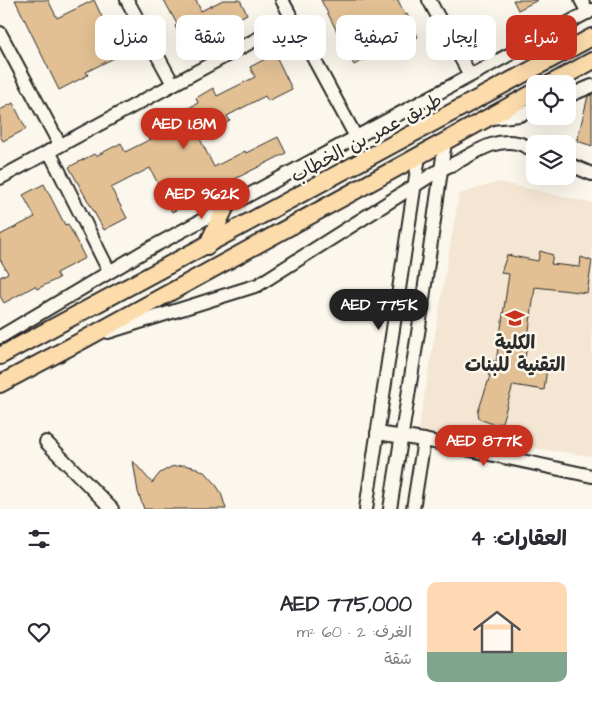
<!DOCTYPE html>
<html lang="ar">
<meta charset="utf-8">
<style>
body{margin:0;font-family:"Architects Daughter","Playpen Sans Arabic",sans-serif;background:#f2f2f3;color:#2b2b33;direction:rtl;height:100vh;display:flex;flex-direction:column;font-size:19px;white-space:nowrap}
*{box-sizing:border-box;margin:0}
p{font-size:16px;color:#7c7c81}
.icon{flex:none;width:28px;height:28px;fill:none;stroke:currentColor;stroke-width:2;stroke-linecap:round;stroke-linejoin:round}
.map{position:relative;height:509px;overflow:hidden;direction:ltr}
.sheet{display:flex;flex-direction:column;background:#fff;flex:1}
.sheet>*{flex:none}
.hud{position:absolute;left:15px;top:15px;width:562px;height:45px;direction:rtl;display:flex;gap:10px}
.fabs{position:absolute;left:526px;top:75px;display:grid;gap:10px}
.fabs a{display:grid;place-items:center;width:50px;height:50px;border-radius:10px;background:#fff;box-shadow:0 5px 20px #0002;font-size:25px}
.price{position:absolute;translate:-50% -42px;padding:0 11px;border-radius:18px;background:#c8321e;color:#fff;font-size:16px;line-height:32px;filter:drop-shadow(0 1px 2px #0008)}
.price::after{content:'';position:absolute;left:50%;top:30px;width:15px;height:11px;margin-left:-8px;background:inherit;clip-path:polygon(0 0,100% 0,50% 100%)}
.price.current{background:#222;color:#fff}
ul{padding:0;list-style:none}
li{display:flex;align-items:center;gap:15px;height:125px;padding:0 25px}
li span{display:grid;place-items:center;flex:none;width:140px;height:100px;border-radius:10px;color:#555}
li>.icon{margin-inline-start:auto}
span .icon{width:60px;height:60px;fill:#fffc;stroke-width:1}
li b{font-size:21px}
h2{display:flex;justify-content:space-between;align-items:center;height:60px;padding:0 25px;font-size:21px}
.tag{padding:0 18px;border-radius:10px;background:#fff;box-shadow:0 5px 20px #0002;font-size:18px;line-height:45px}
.tag.current{background:#c8321e;color:#fff}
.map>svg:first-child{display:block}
</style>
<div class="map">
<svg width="592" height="509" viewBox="0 0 592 509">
<rect width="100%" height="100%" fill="#fbf7ec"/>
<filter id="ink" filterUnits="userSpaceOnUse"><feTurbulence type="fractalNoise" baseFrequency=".02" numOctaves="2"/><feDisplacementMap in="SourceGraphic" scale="10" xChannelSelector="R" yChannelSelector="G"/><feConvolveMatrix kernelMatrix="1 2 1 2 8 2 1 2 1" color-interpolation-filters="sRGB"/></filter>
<g filter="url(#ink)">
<path fill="#f4e6d2" d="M499,182L592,203V456L418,433L459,194Z"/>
<g fill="#e2c094" stroke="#2b2b2b">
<path d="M15,0H48L57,18L94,0L120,55L86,72L88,75L59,90Z"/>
<path d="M164,0H196L201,11L223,0H240L247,14L185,47L175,26L177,24Z"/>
<path d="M321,0H398L405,15L407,14L418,37L390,52L388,47L354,65Z"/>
<path d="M513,0H538L518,10Z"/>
<path d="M275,54L292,89L268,101L265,96L227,116L230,121L199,137L214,167L245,151L246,153L278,137L286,153L223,185L224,187L204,197L203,196L172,212L150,168L111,188L127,218L104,230L69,167L94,154L96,156L121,143L125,152L169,130L164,121L198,103L196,98L213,88L217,96L255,77L250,67Z"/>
<path d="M591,95H592V146L577,141L588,96Z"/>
<path d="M13,103L26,129L3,141L0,136V110Z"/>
<path d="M44,184L65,225L68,224L85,258L56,273L59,278L37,289L35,286L4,303L0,296V277L8,273L0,259V235L35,217L23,195Z"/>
<path d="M540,251L553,255L551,264L580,267L581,257L592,261L587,293L535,287L524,366L547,368L544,390L513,385L502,422L496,425L479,419L478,412L490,376L488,375L491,360L496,362L509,274L501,273L507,255L538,261Z"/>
<path d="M133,461L152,483L160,473L171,467L184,465L197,468L207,474L215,483L221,493L226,509H144L138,492Z"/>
</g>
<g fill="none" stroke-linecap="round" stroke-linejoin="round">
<defs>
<g id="minor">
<path d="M127,0L173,84"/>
<path d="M282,0L356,137"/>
<path d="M429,0L470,75"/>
<path d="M581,0L588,13"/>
<path d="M0,33L60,145"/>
<path d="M568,96L592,86"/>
<path d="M491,118L520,115L535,109"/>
<path d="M49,151L109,271"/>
<path d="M568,164L592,174"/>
<path d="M0,178L292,20"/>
<path d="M108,332L258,285L441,169C467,161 488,137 517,143C523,144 529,148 535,151"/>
<path d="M0,337L143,252L592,10"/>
<path d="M377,433L424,440"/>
<path d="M46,442L112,509"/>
<path d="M366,509L419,156"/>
<path d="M390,509L419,327L445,142"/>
<path d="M413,509L424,440L592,476"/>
</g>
<g id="major">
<path d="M550,84L592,61"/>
<path d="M207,246L225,208"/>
<path d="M0,356L592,37"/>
<path d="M0,384L85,339L535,92"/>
</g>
</defs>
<use href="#minor" stroke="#2b2b2b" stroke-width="16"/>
<use href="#major" stroke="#2b2b2b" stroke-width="20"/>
<use href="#minor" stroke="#fbf7ec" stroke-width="12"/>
<use href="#major" stroke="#fddcac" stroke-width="16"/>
</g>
</g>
<defs>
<symbol id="university-bare" viewBox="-9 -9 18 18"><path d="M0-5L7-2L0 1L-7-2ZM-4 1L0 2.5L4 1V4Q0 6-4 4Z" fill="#c8321e" stroke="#fbf7ec" stroke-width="2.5" paint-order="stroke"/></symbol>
</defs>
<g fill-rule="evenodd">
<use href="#university-bare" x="501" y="304" width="28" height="28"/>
</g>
<g text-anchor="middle" stroke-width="5" stroke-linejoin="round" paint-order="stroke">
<g font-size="19" fill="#2b2b2b" stroke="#fbf7ec">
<text transform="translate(366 137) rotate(-28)" y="7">طريق عمر بن الخطاب</text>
</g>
<g font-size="19" font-weight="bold" fill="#2b2b2b" stroke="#fbf7ec">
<text x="515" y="349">الكلية<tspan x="515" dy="22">التقنية للبنات</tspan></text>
</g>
</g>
</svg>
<div class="fabs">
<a><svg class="icon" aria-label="locate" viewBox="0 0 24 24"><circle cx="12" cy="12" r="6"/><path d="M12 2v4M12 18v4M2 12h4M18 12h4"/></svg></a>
<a><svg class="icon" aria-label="layers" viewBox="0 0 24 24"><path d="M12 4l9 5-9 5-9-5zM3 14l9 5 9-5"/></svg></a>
</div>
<b class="price" style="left:184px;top:150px">AED 1.8M</b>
<b class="price" style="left:202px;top:220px">AED 962K</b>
<b class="price current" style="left:379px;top:331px">AED 775K</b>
<b class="price" style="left:484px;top:467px">AED 877K</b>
<div class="hud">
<a class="tag current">شراء</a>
<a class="tag">إيجار</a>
<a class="tag">تصفية</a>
<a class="tag">جديد</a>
<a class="tag">شقة</a>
<a class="tag">منزل</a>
</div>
</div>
<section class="sheet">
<h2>العقارات: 4<svg class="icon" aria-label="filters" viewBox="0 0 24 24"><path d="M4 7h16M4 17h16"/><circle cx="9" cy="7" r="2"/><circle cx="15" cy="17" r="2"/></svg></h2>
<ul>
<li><span style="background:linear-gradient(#ffd9b3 70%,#7fa58c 0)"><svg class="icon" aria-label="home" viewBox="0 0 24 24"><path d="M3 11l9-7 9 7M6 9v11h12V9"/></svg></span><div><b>AED 775,000</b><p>الغرف: 2 · 60 m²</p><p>شقة</p></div><svg class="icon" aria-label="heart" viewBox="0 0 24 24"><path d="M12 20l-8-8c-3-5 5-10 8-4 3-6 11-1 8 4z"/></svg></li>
</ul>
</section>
